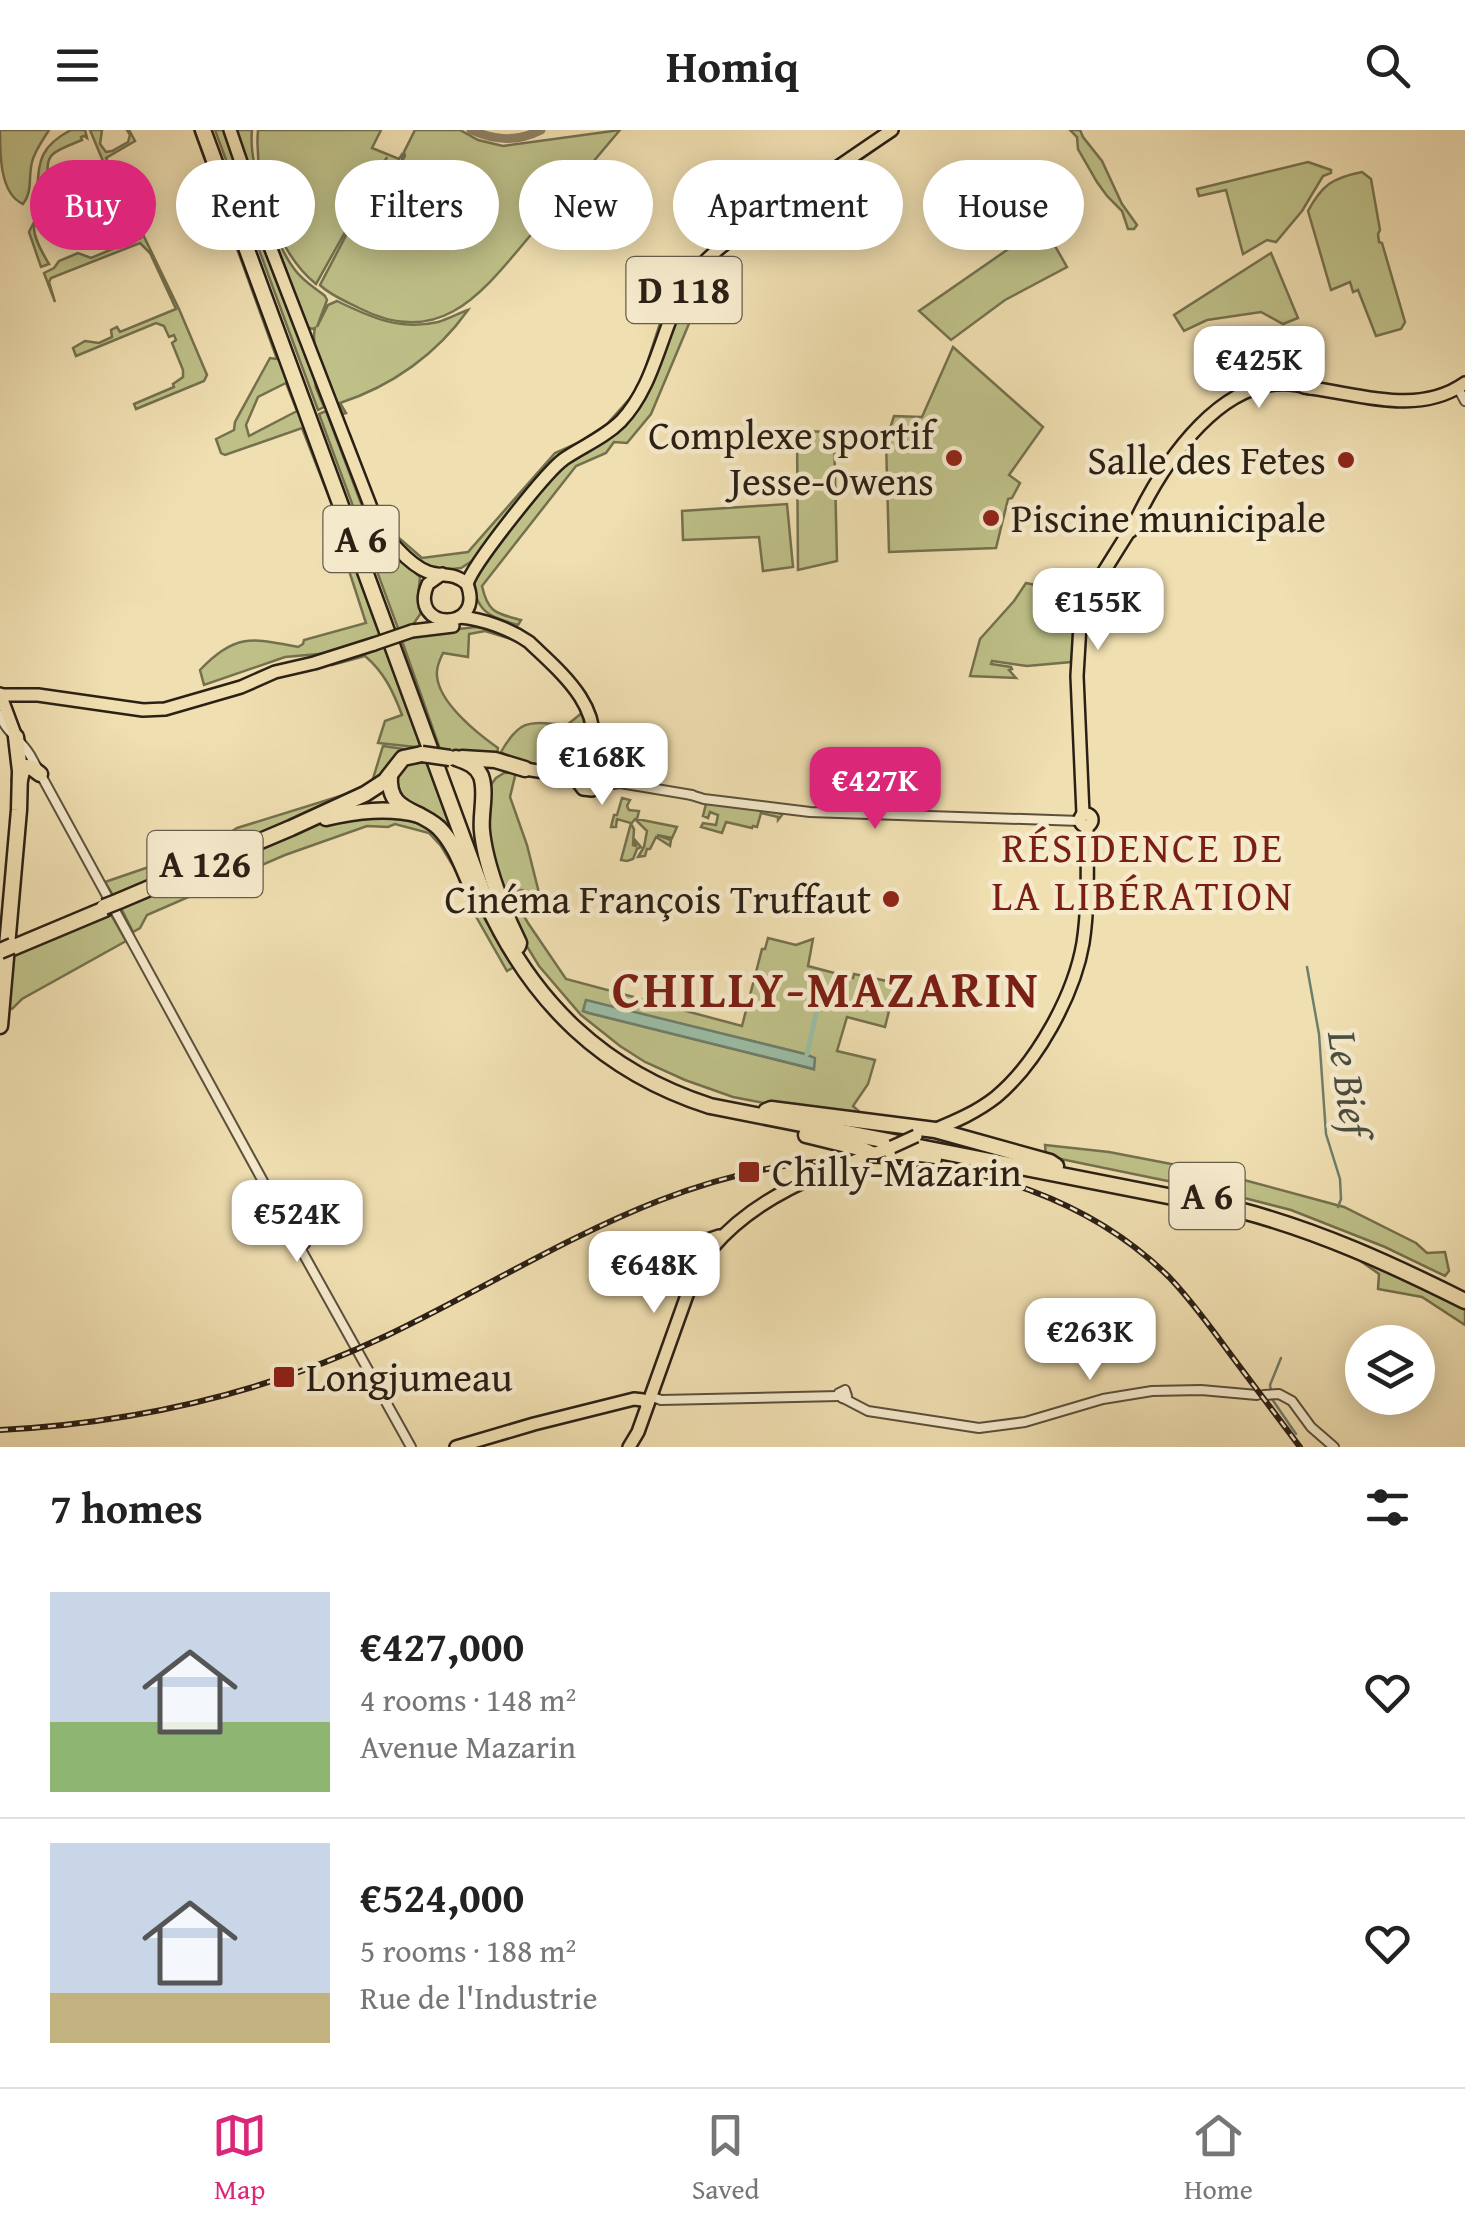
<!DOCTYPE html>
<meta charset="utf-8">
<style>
body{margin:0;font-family:"Gentium Book Plus",serif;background:#f2f2f2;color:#222;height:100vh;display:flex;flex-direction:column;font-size:38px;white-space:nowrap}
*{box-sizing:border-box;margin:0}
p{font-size:32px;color:#767676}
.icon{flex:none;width:55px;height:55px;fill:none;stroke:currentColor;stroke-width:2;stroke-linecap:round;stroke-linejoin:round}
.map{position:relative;height:1317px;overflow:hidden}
.sheet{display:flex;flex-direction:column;background:#fff;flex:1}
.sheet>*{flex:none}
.hud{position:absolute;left:30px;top:30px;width:1405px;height:90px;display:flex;gap:20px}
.buttons{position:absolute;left:1345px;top:1195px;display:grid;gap:20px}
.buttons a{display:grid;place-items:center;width:90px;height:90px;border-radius:50%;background:#fff;box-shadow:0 5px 25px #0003;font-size:50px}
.price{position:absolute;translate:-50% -85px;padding:0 22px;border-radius:20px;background:#fff;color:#222;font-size:32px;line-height:65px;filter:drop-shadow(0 2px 5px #0008)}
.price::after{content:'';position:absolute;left:50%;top:60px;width:30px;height:22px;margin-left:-15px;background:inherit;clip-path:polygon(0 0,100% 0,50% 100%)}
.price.active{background:#db2777;color:#fff}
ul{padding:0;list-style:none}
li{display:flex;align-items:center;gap:30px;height:250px;padding:0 50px}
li+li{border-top:2px solid #e0e0e0}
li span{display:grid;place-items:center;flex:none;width:280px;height:200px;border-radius:0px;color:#555}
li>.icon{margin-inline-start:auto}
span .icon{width:120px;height:120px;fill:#fffc;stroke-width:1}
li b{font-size:42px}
h2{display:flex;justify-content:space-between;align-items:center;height:120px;padding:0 50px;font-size:42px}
.tag{padding:0 35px;border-radius:45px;background:#fff;box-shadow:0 5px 25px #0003;font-size:35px;line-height:90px}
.tag.active{background:#db2777;color:#fff}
header{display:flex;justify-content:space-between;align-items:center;height:130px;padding:0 50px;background:#fff;font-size:45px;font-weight:700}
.tabs{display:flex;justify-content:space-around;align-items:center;height:140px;border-top:2px solid #e0e0e0;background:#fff;font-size:28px;color:#767676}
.tabs a{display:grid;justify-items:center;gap:5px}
.tabs .active{color:#db2777}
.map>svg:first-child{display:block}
</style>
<header><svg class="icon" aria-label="menu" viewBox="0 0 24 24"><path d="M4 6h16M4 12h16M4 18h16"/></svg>Homiq<svg class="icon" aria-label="search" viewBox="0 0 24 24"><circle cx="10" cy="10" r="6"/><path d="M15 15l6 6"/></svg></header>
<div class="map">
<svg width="1465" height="1317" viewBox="0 0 1465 1317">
<rect width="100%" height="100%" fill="#f0dfb1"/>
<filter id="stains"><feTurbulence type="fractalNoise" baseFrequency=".002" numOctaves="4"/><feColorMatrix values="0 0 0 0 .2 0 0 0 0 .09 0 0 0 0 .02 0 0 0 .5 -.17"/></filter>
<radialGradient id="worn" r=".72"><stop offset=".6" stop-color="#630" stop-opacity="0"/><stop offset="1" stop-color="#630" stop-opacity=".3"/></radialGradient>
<g fill="#bec088" stroke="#74704e" stroke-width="2.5" fill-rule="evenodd">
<path d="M0,0H49C43,10 35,20 32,32C28,48 33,61 23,74C0,64 0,25 0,0Z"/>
<path d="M71,0H85L87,8L84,6L81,7L82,10C73,14 60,18 53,24C45,31 48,43 49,53C51,72 35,85 34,98C34,109 43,124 49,134L41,137L29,102C31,97 35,92 36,87C37,81 35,76 36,70C40,35 35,19 71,0Z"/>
<path d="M90,0H102L100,14L106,22L112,21L128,12L130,5L127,0H129L135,11L106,28L179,179L207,245L204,251L136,279L134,274L174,257L173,254L183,247V240L172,213L176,210L174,205L169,207L164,196L156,193L76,226L73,218L85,211L99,213L112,207L111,200L117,197L120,202L176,179L150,123L140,113L51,148L49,152L55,172L44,143L54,138L59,131L78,123L91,128L115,118L120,114L121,116L129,113V110L131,112L141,108L130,81L126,84L133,103H136L131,105L133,103Z"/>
<path d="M194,0H198L337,380L369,473L377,486L384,506L330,523L285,527L204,555L200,540C235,503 252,508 298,517L303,514L304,510L366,493L330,382L334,380L302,298L225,325L221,323L216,309L234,300L235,292L270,228L277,229ZM286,253L297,281L249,306L246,295L258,267Z"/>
<path d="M215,0H224L313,240L316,258L324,277L318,280Z"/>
<path d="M234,0H252C248,34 274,113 295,140C303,151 315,158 325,166L327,170L317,197L328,175L337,171C370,187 400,201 438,192C449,189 459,183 468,180C437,224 392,256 340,273L346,283L343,284C331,261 309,221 315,198L312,199L307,197Z"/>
<path d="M258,0H381L372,18L399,29L403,23L402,31L405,26L404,22L415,0H460L478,10L503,16L620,0C592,33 564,67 535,100C486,157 444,222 359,178C345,171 330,165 320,155L374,52L383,47L377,48L387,27L316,154C276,122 254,49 258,0Z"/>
<path d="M1070,0H1080L1083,7L1102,31L1122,74L1137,95L1134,99H1128L1122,81L1107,66L1097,52L1078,19L1077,7Z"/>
<path d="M1308,32L1331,40V43L1323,46L1302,81L1276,112L1267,110L1243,124L1226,60L1199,66L1197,59Z"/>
<path d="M1362,42L1371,49L1380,100L1378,104L1379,112L1382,113L1405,192L1401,199L1376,206L1358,160L1353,162L1350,152L1331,160L1308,81C1322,55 1332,48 1362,42Z"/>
<path d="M1043,95L1067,137L1005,170L951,210L919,181Z"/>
<path d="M1271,123L1298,188L1283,194L1261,182L1207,190L1184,201L1174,185Z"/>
<path d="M686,161L690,162L696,177L651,284L627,313L614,312L606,323L576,336L482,456C488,483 496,483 521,490L518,495C487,486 477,482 471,448L561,337L616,301Z"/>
<path d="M662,187L669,189L638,265L605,301L557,330L475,429L461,438L444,440L422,437L388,407L348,306L350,305L384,395L422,428L468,422L555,323L578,313L607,294L632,266L642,249Z"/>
<path d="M953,217L1043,297L1009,345L1020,353L1012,368L1008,369L996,418L889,422L886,311L894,286L922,287Z"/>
<path d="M326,281L364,381L378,407L420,447L418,467L421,483L412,496L399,501L319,284Z"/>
<path d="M797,301L834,302L837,431L798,440Z"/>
<path d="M787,374L793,437L763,441L759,407L683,410L682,381Z"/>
<path d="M1026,453L1087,466L1075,504L1071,532L1027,536L992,531L991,534L1011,537L1012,539L1009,540L1016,548L970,546L980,509L1014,471Z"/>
<path d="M476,497L493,500L515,508L514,510L485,501L469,504L468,527L443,523C440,529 436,539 437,546C439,573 478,604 498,618L496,629L441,622L401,508L415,504Z"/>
<path d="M387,513L425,618L378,613L385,591L402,585C393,561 384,542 365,526L332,535L330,531Z"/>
<path d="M583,582C590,600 590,618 580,635L576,634L575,639L570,641L518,632L501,622C521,587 531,592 567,595Z"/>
<path d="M383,616L418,621C392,625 391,644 372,658L115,769L105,752L210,716L237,698L366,658L371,655Z"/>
<path d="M430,627L479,767L450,706L406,675L393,659C399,631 402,632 430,627Z"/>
<path d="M516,642L510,667L527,715L539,763L521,760L517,762L515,771L528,793L566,849L742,896L762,819H765L768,808L796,815L813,809L808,836L853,848L854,844L896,853L885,897L847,887L837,921L875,930L868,954L853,976L865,987L779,976L733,967L685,950L645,932L620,916L581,885L539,836L515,797L485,705L488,659L496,648L504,643ZM586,871L805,924L813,939L589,883L583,881Z"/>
<path d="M622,668L630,670L627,676L629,680L639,681L637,689L677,697L672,708L657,705L671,710L670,716L656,707L650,719H647L645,726L638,727L644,717L647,701L635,689L631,694L634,699L633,715L636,716L635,710L641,717L637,719L633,729L627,731L621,730L631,693L617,689L616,697H611L614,685H617Z"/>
<path d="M709,672L779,683L782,685L778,690V687L761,683L757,697L753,696L752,698L726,692L722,703L701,697L703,693L716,695L718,685L710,682L708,688L703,686L706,674Z"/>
<path d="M410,686L440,704L458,737L455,740L514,837L507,841L470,776L455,739L441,716L429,703L395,694L388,697L367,696L285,725L147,785L140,798L133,802L120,776L290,703L322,692L341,688Z"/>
<path d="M109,781L126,811L22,869L12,879L7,876L10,822Z"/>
<path d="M1045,1015L1109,1022L1218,1043L1344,1077L1416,1113L1427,1123L1445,1122L1449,1141L1445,1146L1385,1117L1291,1080L1221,1062L1046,1026Z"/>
<path d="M1361,1126L1426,1156L1465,1179V1195L1422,1167L1378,1159L1379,1144L1362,1132Z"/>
</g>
<path fill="#9bbda6" stroke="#6e7e6c" stroke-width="2.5" d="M586,870L805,924L815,928L814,939L589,883L583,881Z"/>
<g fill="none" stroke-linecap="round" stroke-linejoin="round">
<g stroke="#6e7e6c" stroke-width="2.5">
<path d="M1307,837L1319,904L1326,1004L1340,1049L1341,1069L1338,1077"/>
<path d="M1271,1261L1270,1255L1281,1228"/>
<path d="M1272,1269L1296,1304"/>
</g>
<path stroke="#9bbda6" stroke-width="5" d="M807,924L818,875"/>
<path stroke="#8e8063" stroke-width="9" d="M471,0C496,11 517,12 541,0"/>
<defs>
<g id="minor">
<path d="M1458,258L1465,271"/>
<path d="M0,585C7,604 20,608 30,625L294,1108"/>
<path d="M596,615C598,631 601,644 617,652"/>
<path d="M598,656L620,653L692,665"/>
<path d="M691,665L704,669L810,682L1080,691"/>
<path d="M291,1097C295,1103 302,1103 305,1108V1114L299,1116L294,1113V1108L300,1104"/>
<path d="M299,1116L411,1317"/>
<path d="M845,1260L847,1266L842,1268L839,1263Z"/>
<path d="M1264,1265L1279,1264L1292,1271L1311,1297L1334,1317"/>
<path d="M650,1266L661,1270L839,1266"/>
<path d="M843,1268L868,1281L979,1298L1025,1292L1103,1269L1152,1261L1201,1260L1257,1265"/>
</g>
<g id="major">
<path d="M230,0L269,114L375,388C384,406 409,435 428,442C443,447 454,442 467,454C486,503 407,501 428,454L442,444"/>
<path d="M1304,257C1357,263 1417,287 1465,253"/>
<path d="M1131,401C1160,337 1226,231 1310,258"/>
<path d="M467,454C473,434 546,342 564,329C583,316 604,308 621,291C658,252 661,192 691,148C711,119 744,101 773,82C813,54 852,27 892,0"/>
<path d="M460,487C483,489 510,499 529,512C559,541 604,576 591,624C588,635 580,641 577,651L583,659L592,660L598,656L599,645L592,639L583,640"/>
<path d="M412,501L453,496"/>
<path d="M0,564L16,607"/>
<path d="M0,565H38L143,580L165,579L241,557L275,542L314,533L374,514"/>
<path d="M525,639L564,645L582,641"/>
<circle cx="1086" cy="690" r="6"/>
<path d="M1083,684L1077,546L1080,495L1103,443L1133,395"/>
<path d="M934,1000C956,991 977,982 996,967C1037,933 1074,865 1083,813C1089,774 1087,734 1087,696"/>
<path d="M713,1117C759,1063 827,1041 892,1017"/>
<path d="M710,1123L706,1126L701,1125L697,1120L698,1113L719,1106"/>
<path d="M456,1317L534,1294L634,1269L643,1270L647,1274"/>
<path d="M629,1317L638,1302L687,1165L706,1126"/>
</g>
<g id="highway">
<path d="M203,0L486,771C532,873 604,942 710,976L1239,1080C1319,1101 1391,1134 1465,1171"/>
<path d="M456,628C467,632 476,635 481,646C487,663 480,684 482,701C485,734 504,783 519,813L518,816"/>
<path d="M462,628L495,630L525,639"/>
<path d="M390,645C387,683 418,678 439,698C459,718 466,750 480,774"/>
<path d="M20,650L22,641L26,637L32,638L40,644"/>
<path d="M326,688C357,681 388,677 419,685"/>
<path d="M119,771L291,698L365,664L385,651L403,628L422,624"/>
<path d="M12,818L105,779"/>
<path d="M0,896L19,680L20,641L16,607"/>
<path d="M766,981L771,979L935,1000L1050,1032L1056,1036"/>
<path d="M806,1005L859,1018L872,1024"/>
<path d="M888,1018L895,1025L934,1029"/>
</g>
</defs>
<use href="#minor" stroke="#5c503c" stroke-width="12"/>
<use href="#major" stroke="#2b2015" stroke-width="16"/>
<use href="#highway" stroke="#2b2015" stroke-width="19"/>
<use href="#minor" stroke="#f5eacc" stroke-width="8"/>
<use href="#major" stroke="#f0dfb1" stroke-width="11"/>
<use href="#highway" stroke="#f0dfb1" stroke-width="14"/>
<defs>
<g id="rail">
<path d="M869,1031C978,1032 1091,1070 1169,1147C1192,1171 1211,1198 1231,1225C1254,1256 1277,1286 1300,1317"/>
<path d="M0,1300C134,1293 266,1263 388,1205C538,1133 671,1036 844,1030"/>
</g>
</defs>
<use href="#rail" stroke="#2b2015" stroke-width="6"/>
<use href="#rail" stroke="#f5eacc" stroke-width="2.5" stroke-dasharray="8" stroke-linecap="butt"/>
<defs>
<g id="major-bridge">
<path d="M374,514L412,501"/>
<path d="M892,1017L916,1006"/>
</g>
<g id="highway-bridge">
<path d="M422,624L450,628"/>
<path d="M104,777L119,771"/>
<path d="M0,821L12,816"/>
</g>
</defs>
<use href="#major-bridge" stroke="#2b2015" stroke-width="16" stroke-linecap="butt"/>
<use href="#highway-bridge" stroke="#2b2015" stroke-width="19" stroke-linecap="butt"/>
<use href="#major-bridge" stroke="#f0dfb1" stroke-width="11"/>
<use href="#highway-bridge" stroke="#f0dfb1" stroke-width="14"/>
</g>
<g fill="#8f2418" stroke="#f5eacc" stroke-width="4">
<circle cx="954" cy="328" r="10"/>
<circle cx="1346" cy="330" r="10"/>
<circle cx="991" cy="388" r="10"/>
<circle cx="891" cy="769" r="10"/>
<rect x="737" y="1030" width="24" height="24" rx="5"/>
<rect x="272" y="1235" width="24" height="24" rx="5"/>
</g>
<g text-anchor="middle" stroke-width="9" stroke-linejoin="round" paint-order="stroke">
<g fill="#f5eacc" stroke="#685d4c" stroke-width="2.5">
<rect x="626.5" y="127" width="115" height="66" rx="8"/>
<rect x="323.5" y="376" width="75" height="66" rx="8"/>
<rect x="147.5" y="701" width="115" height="66" rx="8"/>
<rect x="1169.5" y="1033" width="75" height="66" rx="8"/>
</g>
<g font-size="38" font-weight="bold" fill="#2b2015">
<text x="684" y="173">D 118</text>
<text x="361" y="422">A 6</text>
<text x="205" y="747">A 126</text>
<text x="1207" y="1079">A 6</text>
</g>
<g font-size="40" fill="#2b2015" stroke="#f5eacc" text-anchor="end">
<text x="934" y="319">Complexe sportif<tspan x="934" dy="46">Jesse-Owens</tspan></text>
<text x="1326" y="344">Salle des Fetes</text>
<text x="1011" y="402" text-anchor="start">Piscine municipale</text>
<text x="871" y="783">Cinéma François Truffaut</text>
<text x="772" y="1056" text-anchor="start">Chilly-Mazarin</text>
<text x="306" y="1261" text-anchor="start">Longjumeau</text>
</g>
<g font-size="42" letter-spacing="2.5" fill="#7a1f14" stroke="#f5eacc">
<text x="1143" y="732">RÉSIDENCE DE<tspan x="1143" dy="48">LA LIBÉRATION</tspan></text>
</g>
<g font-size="42" font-style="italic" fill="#4d4f40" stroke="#f5eacc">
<text transform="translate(1350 953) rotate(82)" y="15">Le Bief</text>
</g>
<g font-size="50" font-weight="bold" letter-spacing="2.5" fill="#7a1f14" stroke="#f5eacc">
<text x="826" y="877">CHILLY-MAZARIN</text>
</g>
</g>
<rect width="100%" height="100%" filter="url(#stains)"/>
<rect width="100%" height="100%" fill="url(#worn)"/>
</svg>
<div class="buttons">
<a><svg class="icon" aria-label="layers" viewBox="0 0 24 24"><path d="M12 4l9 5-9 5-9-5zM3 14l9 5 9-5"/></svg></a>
</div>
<b class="price" style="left:1259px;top:281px">€425K</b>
<b class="price" style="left:1098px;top:523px">€155K</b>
<b class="price" style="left:602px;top:678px">€168K</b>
<b class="price active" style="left:875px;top:702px">€427K</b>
<b class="price" style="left:297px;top:1135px">€524K</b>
<b class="price" style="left:654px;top:1186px">€648K</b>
<b class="price" style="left:1090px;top:1253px">€263K</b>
<div class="hud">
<a class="tag active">Buy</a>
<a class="tag">Rent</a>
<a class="tag">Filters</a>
<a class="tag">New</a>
<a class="tag">Apartment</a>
<a class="tag">House</a>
</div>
</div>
<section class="sheet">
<h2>7 homes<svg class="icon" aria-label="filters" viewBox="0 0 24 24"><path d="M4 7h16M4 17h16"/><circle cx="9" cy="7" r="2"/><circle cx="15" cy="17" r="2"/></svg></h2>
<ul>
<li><span style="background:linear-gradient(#c9d6e8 65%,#8fb573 0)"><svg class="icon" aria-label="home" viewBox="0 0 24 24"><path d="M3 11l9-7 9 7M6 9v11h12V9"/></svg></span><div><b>€427,000</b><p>4 rooms · 148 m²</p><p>Avenue Mazarin</p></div><svg class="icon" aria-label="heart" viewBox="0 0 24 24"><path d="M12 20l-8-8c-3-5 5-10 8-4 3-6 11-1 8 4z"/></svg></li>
<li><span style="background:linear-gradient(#c9d6e8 75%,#c2b280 0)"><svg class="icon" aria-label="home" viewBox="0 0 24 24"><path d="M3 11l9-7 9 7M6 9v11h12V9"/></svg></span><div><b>€524,000</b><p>5 rooms · 188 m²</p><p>Rue de l'Industrie</p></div><svg class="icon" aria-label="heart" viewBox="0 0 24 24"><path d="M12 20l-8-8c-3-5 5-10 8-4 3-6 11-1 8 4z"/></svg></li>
</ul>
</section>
<nav class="tabs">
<a class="active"><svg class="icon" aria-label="map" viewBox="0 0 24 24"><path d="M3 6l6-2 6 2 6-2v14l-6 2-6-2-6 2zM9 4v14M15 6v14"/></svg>Map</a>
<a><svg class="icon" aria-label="saved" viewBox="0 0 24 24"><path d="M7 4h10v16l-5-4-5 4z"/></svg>Saved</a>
<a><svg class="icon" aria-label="home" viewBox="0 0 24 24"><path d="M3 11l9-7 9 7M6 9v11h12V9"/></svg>Home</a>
</nav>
